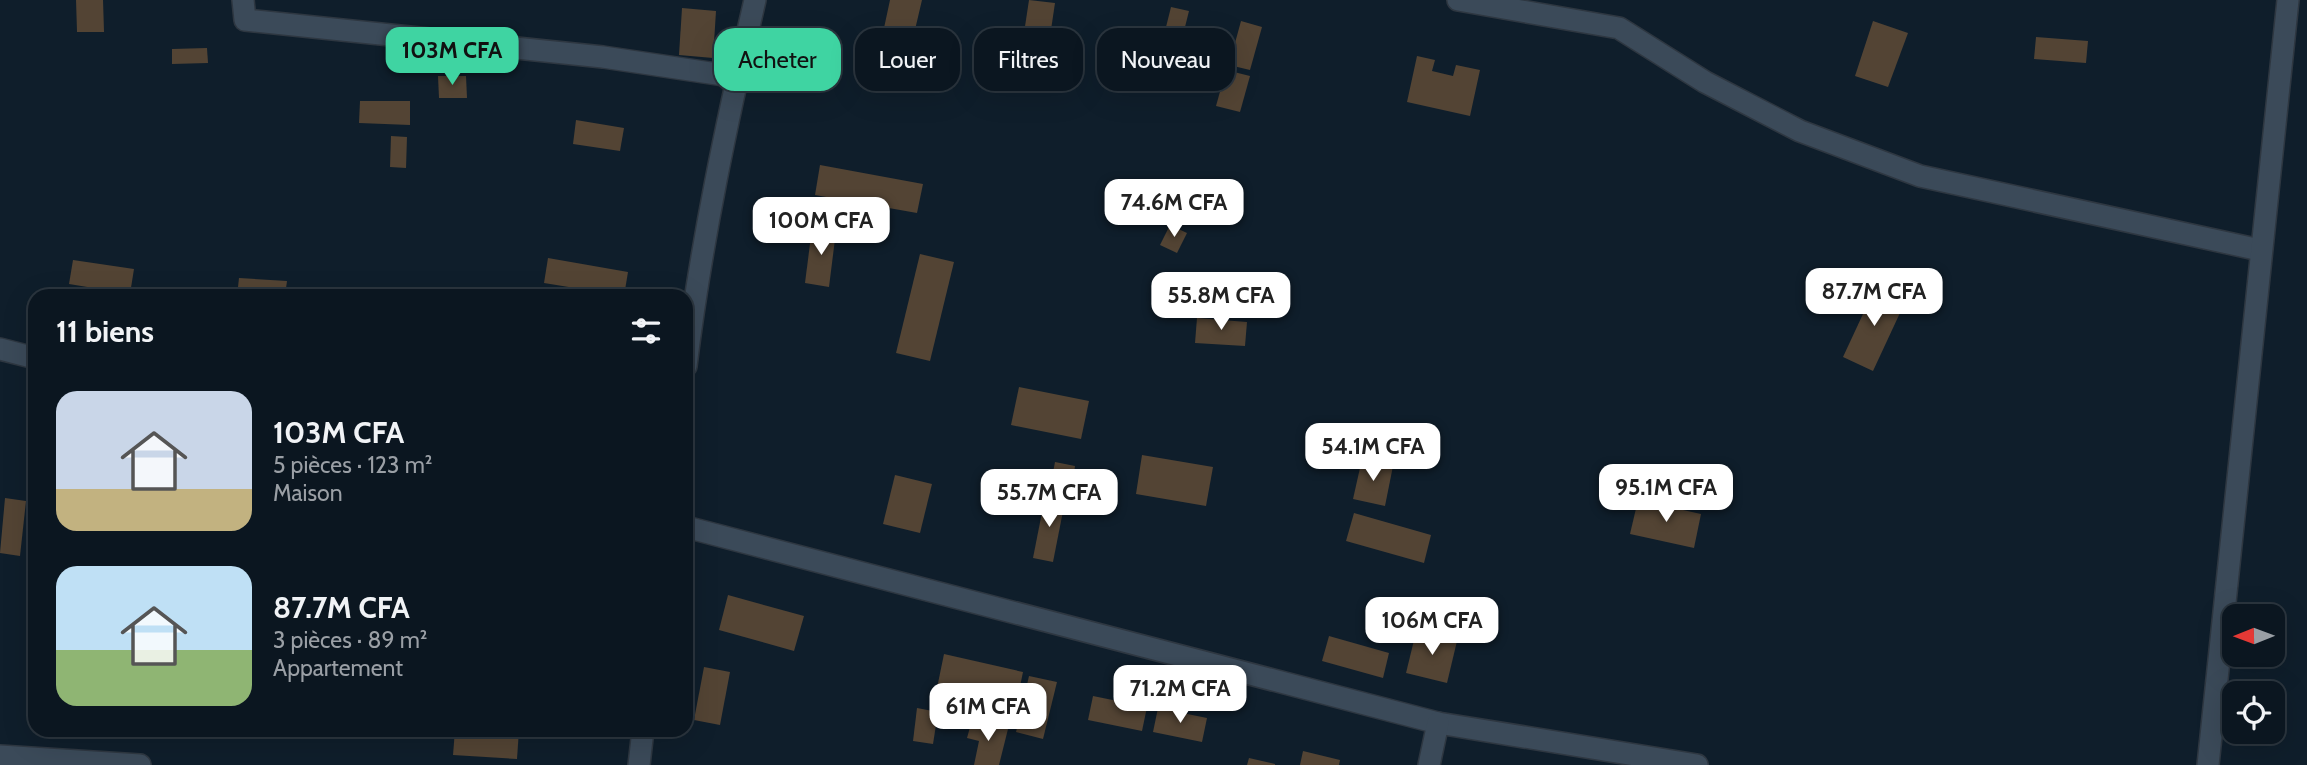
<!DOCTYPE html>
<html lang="fr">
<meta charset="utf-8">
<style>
body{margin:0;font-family:Cabin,sans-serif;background:#19232d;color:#f1f3f6;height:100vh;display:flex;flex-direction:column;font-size:26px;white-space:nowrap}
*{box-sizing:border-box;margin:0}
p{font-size:23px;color:#9a9fa5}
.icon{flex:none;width:38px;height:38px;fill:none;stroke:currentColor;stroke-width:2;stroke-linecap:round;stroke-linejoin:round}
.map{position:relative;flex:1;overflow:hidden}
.sheet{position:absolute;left:28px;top:289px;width:665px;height:448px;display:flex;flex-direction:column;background:#0b1620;border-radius:21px;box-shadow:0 7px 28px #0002,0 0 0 2px #2b353e}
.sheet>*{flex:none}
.banner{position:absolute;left:714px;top:28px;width:665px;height:63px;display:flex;gap:14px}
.needle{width:46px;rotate:269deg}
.tools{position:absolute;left:2222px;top:604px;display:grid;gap:14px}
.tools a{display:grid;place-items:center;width:63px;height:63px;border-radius:14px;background:#0b1620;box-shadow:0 7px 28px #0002,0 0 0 2px #2b353e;font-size:35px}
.price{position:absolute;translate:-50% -60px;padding:0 16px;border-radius:14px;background:#fff;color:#222;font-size:23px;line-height:46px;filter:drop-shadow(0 2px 4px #0008)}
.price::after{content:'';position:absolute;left:50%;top:42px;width:21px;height:16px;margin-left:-10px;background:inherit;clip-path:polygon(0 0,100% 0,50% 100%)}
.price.active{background:#3fd4a2;color:#111}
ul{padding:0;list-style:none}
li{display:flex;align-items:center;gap:21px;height:175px;padding:0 28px}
li span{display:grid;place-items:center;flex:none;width:196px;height:140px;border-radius:21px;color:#555}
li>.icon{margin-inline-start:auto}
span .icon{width:84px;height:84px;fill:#fffc;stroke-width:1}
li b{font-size:30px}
h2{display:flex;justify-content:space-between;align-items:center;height:84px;padding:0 28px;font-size:30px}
.chip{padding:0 24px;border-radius:21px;background:#0b1620;box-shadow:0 7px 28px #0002,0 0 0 2px #2b353e;font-size:24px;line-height:63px}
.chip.active{background:#3fd4a2;color:#111}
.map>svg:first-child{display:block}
</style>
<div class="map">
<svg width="2307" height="765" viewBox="0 0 2307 765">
<rect width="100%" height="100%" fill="#0f1e2b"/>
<g fill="#534434">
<path d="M76,0H103L104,32H77Z"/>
<path d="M890,0H922L914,34L906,32L901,61L878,56Z"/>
<path d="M1029,0L1055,3L1045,70L1019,66Z"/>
<path d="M1171,7L1189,11L1184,31L1166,27Z"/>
<path d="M682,8L716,11L713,58L679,55Z"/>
<path d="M1241,21L1262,27L1250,70L1229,65Z"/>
<path d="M1873,21L1908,33L1888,87L1855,76Z"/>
<path d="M2036,37L2088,41L2086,63L2034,59Z"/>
<path d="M207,48L208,63L172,64V49Z"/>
<path d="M1159,48L1177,52L1170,84L1152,80Z"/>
<path d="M1417,56L1435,60L1432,71L1453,76L1456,65L1480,70L1470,116L1407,102Z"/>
<path d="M1226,70L1250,76L1240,112L1216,106Z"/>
<path d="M438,76H466L467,98H439Z"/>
<path d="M360,101H410V125L359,123Z"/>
<path d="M576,120L624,128L620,151L573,144Z"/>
<path d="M391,136L407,137L406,168L390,167Z"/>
<path d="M820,165L923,184L917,213L815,195Z"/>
<path d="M1170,225L1187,233L1177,253L1160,245Z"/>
<path d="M812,228L836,231L829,287L805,283Z"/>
<path d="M920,254L954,262L930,361L896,353Z"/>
<path d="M548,258L628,272L624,296L544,283Z"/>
<path d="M73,260L134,269L130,294L69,284Z"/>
<path d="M239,278L287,281L285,296H237Z"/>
<path d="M1876,286L1906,300L1873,371L1843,357Z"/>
<path d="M201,287L225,289V296H200Z"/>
<path d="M1197,318L1247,322L1245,346L1195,343Z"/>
<path d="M1019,387L1089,401L1081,439L1011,425Z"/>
<path d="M1413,446L1424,448L1420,468L1409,466Z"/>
<path d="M1142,455L1213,467L1206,506L1136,494Z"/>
<path d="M1362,459L1393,466L1385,506L1353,499Z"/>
<path d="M1055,462L1075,466L1071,492L1050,488Z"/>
<path d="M895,475L932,484L920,533L883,524Z"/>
<path d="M1045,497L1065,501L1053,562L1033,558Z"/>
<path d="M5,498L26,501L20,556L0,553Z"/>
<path d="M1638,500L1701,514L1694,548L1630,534Z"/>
<path d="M1354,513L1431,535L1424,563L1346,541Z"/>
<path d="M728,595L804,616L794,651L719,630Z"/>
<path d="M1416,632L1457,641L1447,683L1406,673Z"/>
<path d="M1329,636L1389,653L1383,678L1322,661Z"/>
<path d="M944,654L1023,672L1016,706L937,688Z"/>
<path d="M704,667L730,672L720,725L694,720Z"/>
<path d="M1029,676L1057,682L1043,739L1016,732Z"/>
<path d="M1093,696L1147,707L1142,731L1088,720Z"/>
<path d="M917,708L938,712L933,744L913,741Z"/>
<path d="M1158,708L1207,718L1202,742L1153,732Z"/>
<path d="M972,720L1008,729L999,765H974L979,741L967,738Z"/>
<path d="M455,730H519L517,759L453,755Z"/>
<path d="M1303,751L1340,760L1339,765H1300Z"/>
<path d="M1249,758L1275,764V765H1247Z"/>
</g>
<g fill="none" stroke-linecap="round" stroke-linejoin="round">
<defs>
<g id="street">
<path d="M243,0L245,20L603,57L737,77"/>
<path d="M1458,0L1619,28L1705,82L1800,131L1920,176L2260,250"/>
<path d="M0,349L35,358"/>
<path d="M686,366C701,243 727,121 755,0"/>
<path d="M686,527L1438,723L1697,765"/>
<path d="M0,756L140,765"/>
<path d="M639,765L643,730"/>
<path d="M1429,765L1438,723"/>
</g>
<path id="secondary" d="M2208,765L2288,0"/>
</defs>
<use href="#street" stroke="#2e3741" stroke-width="24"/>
<use href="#secondary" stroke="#2e3741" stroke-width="24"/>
<use href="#street" stroke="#3b4a59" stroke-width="21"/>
<use href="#secondary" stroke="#3b4a59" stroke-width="21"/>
</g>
</svg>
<div class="tools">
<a><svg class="needle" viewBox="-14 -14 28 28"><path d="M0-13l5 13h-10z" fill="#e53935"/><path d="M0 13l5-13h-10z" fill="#9a9fa5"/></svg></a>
<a><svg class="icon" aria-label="locate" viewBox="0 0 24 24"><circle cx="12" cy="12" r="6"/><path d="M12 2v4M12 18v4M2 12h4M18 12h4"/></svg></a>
</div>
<b class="price active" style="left:452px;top:87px">103M CFA</b>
<b class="price" style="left:1174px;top:239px">74.6M CFA</b>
<b class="price" style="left:821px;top:257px">100M CFA</b>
<b class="price" style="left:1874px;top:328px">87.7M CFA</b>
<b class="price" style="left:1221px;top:332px">55.8M CFA</b>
<b class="price" style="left:1373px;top:483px">54.1M CFA</b>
<b class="price" style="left:1666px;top:524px">95.1M CFA</b>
<b class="price" style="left:1049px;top:529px">55.7M CFA</b>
<b class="price" style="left:1432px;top:657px">106M CFA</b>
<b class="price" style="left:1180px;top:725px">71.2M CFA</b>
<b class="price" style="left:988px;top:743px">61M CFA</b>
<div class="banner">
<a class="chip active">Acheter</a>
<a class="chip">Louer</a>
<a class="chip">Filtres</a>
<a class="chip">Nouveau</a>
</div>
<section class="sheet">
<h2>11 biens<svg class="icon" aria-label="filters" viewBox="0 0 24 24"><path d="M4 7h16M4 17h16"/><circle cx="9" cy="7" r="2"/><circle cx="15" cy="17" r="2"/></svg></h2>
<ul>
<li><span style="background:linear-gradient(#c9d6e8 70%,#c2b280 0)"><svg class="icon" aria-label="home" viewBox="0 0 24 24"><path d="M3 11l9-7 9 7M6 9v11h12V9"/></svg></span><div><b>103M CFA</b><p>5 pièces · 123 m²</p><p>Maison</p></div></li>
<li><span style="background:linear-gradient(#bfe0f5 60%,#8fb573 0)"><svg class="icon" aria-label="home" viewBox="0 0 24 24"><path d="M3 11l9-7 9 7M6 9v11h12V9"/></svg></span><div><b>87.7M CFA</b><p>3 pièces · 89 m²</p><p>Appartement</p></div></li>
</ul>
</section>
</div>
